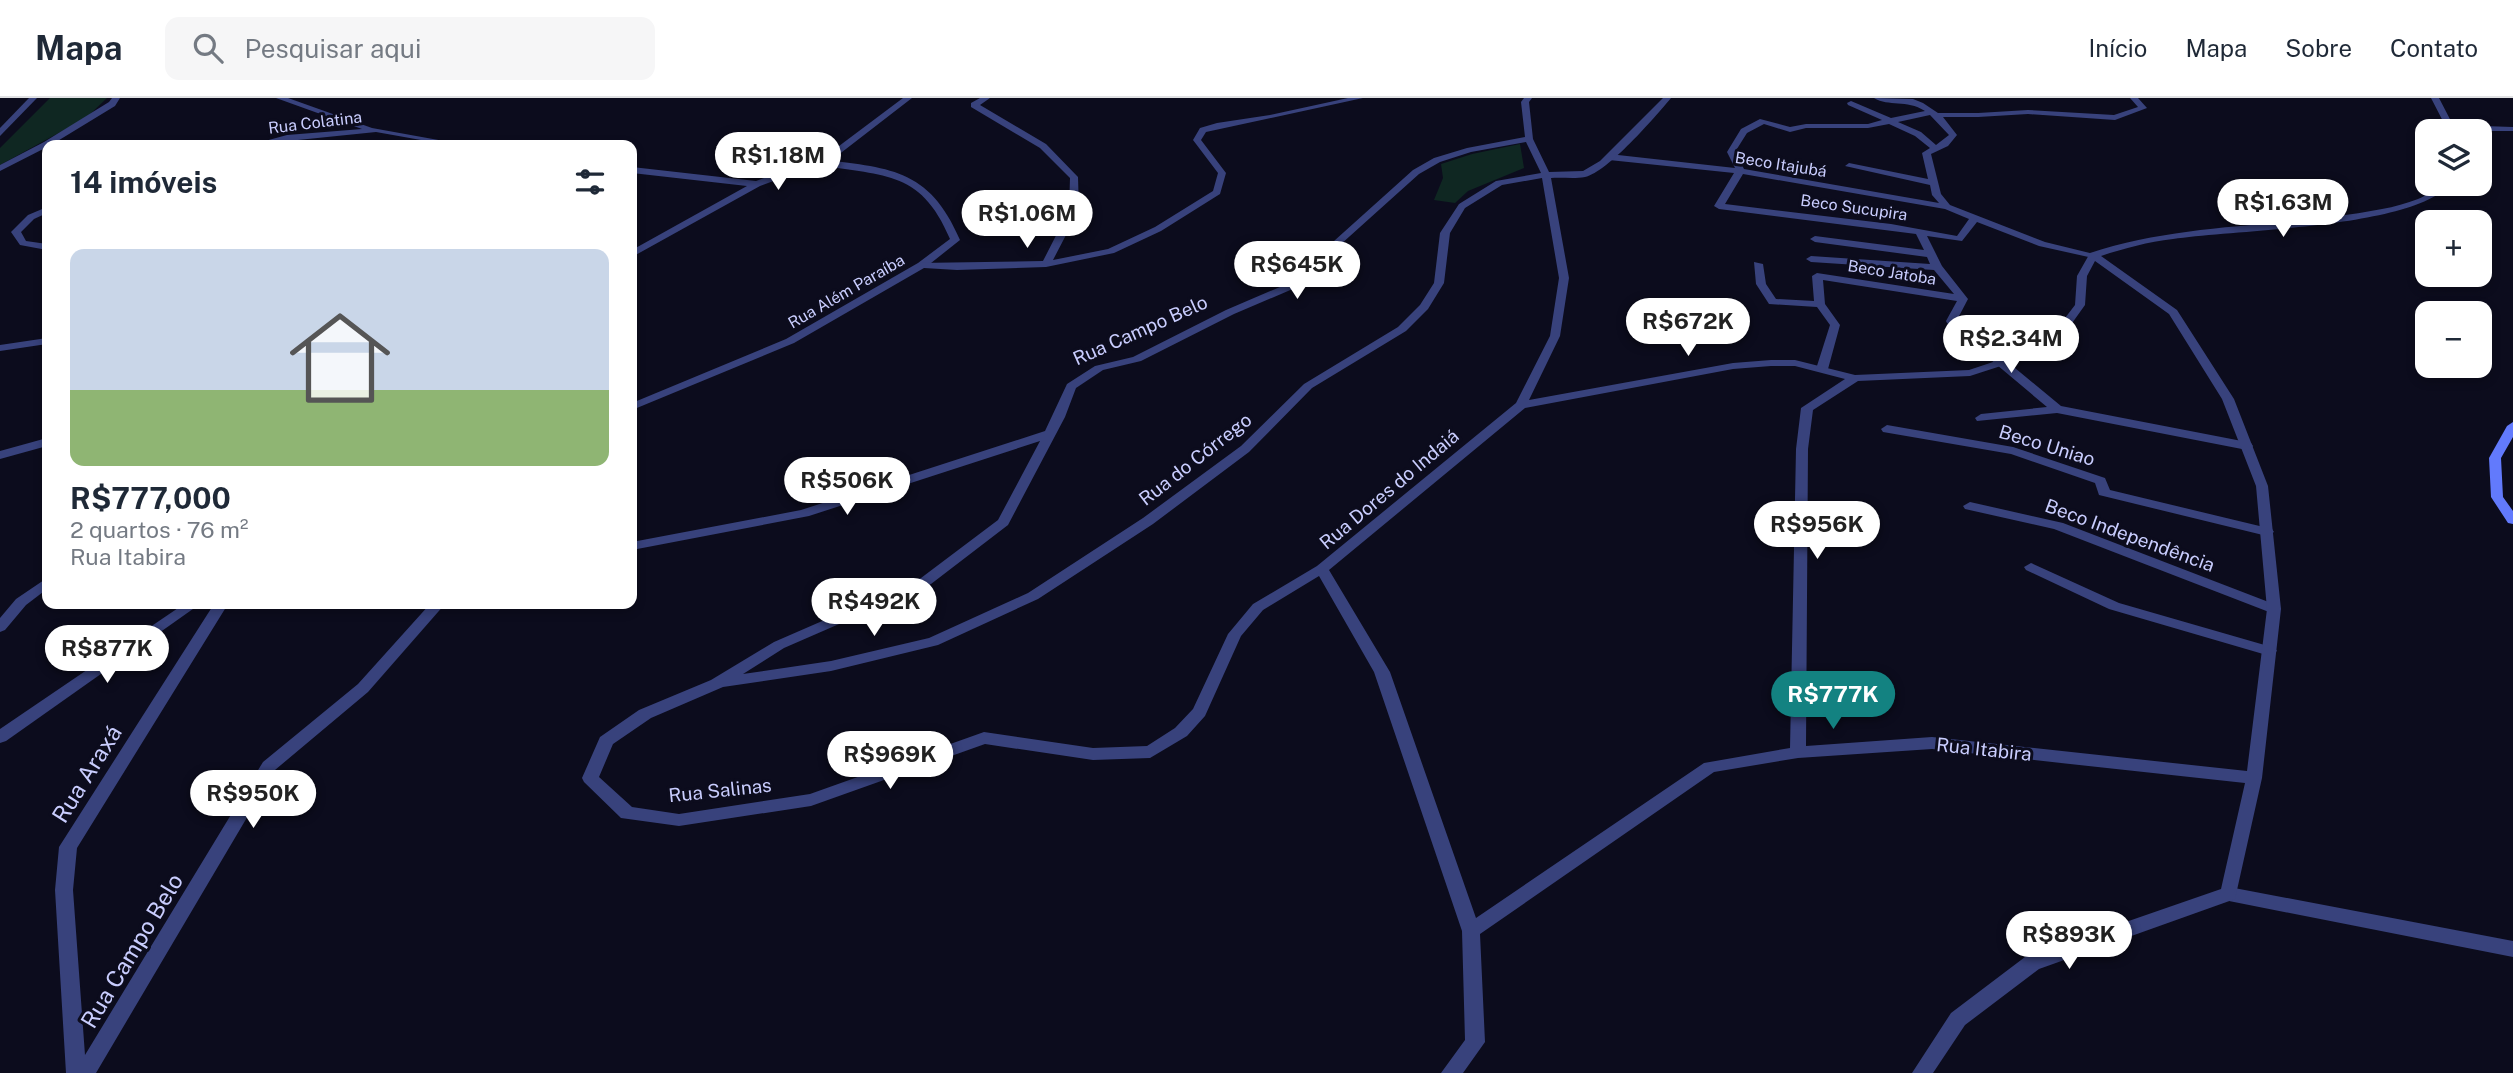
<!DOCTYPE html>
<html lang="pt">
<meta charset="utf-8">
<style>
body{margin:0;font-family:"Public Sans",sans-serif;background:#f6f6f7;color:#1f2937;height:100vh;display:flex;flex-direction:column;font-size:26px;white-space:nowrap}
*{box-sizing:border-box;margin:0}
p{font-size:23px;color:#747a83}
.icon{flex:none;width:38px;height:38px;fill:none;stroke:currentColor;stroke-width:2;stroke-linecap:round;stroke-linejoin:round}
.map{position:relative;flex:1;overflow:hidden}
.details{position:absolute;left:42px;top:42px;width:595px;height:469px;display:flex;flex-direction:column;background:#fff;border-radius:14px;box-shadow:0 4px 10px #0003}
.details>*{flex:none}
.tools{position:absolute;left:2415px;top:21px;display:grid;gap:14px}
.tools a{display:grid;place-items:center;width:77px;height:77px;border-radius:14px;background:#fff;box-shadow:0 4px 10px #0003;font-size:35px}
.price{position:absolute;translate:-50% -60px;padding:0 16px;border-radius:24px;background:#fff;color:#222;font-size:23px;line-height:46px;filter:drop-shadow(0 2px 4px #0008)}
.price::after{content:'';position:absolute;left:50%;top:42px;width:21px;height:16px;margin-left:-10px;background:inherit;clip-path:polygon(0 0,100% 0,50% 100%)}
.price.active{background:#138281;color:#fff}
ul{padding:0;list-style:none}
li{display:grid;align-content:center;gap:14px;height:371px;padding:0 28px}
li+li{border-top:2px solid #e0e1e3}
li span{display:grid;place-items:center;height:217px;border-radius:14px;color:#555}
li>.icon{margin-inline-start:auto}
span .icon{width:126px;height:126px;fill:#fffc;stroke-width:1}
li b{font-size:30px}
h2{display:flex;justify-content:space-between;align-items:center;height:84px;padding:0 28px;font-size:30px}
header{display:flex;align-items:center;gap:42px;box-sizing:border-box;height:98px;padding:0 35px;background:#fff;border-bottom:2px solid #e0e1e3}
header strong{font-size:33px}
nav{display:flex;gap:38px;margin-inline-start:auto;font-size:24px}
.search{width:490px;height:63px;background:#f6f6f7;display:flex;align-items:center;gap:18px;box-sizing:border-box;padding:0 24px;border-radius:14px;color:#747a83;font-size:26px}
.map>svg:first-child{display:block}
</style>
<header>
<strong>Mapa</strong>
<div class="search"><svg class="icon" aria-label="search" viewBox="0 0 24 24"><circle cx="10" cy="10" r="6"/><path d="M15 15l6 6"/></svg>Pesquisar aqui</div>
<nav><a>Início</a><a>Mapa</a><a>Sobre</a><a>Contato</a></nav>
</header>
<div class="map">
<svg width="2513" height="975" viewBox="0 0 2513 975">
<rect width="100%" height="100%" fill="#0c0c1d"/>
<g fill="#0f2722">
<path d="M50,0H107L86,20L0,67V50Z"/>
<path d="M1520,46L1524,70L1468,93L1455,105L1434,102L1443,80L1441,66L1472,56Z"/>
</g>
<g fill="none" stroke-linecap="round" stroke-linejoin="round">
<g fill="#38427c" fill-rule="evenodd">
<path d="M1874,0L1913,1L1923,5L1938,15H1981L1982,17L1978,19H1943L1957,37L1948,48L1931,56L1941,96L1950,107L2045,144L2098,157L2093,160L2039,148L1977,124L1962,143L1927,138L1942,168L1968,201L1957,222L2061,308L2247,344L2251,345L2253,348L2251,351L2247,352L2057,315L1977,323L1975,320L1981,316L2047,309L1947,225L1946,223L1957,203L1823,182L1825,206L1840,227L1828,271L1826,273H1818L1816,271L1830,227L1817,209L1769,206L1756,186L1754,164L1763,166L1766,186L1776,201L1814,203L1812,178L1817,175L1954,196L1934,172L1811,164L1806,161L1811,158L1930,166L1927,159L1815,144L1810,141L1815,138L1924,152L1916,136L1719,111L1714,108L1734,75L1609,62L1605,59L1609,56L1735,70L1727,54L1741,31L1760,21L1790,29L1806,26H1868L1882,22L1848,7L1847,5L1851,3L1891,20L1925,13C1906,1 1889,9 1874,0ZM1930,17L1949,37L1936,47L1921,34L1898,24ZM1764,26L1790,34L1806,30H1868L1889,26L1915,38L1930,50L1922,55L1928,81L1849,65L1845,68L1930,87L1932,97L1939,105L1744,71L1735,54L1747,35ZM1743,76L1945,111L1969,121L1957,138L1891,126L1725,106Z"/>
<path d="M817,61C888,70 929,69 960,142L926,169H918V165L950,141C920,69 880,79 814,66V62Z"/>
<path d="M1887,327L2013,349L2105,380L2110,392L2272,431L2274,434L2267,438L2099,397L2095,385L2011,356L1883,334L1881,331Z"/>
<path d="M1970,404L2063,425L2279,508L2281,511L2274,516L2269,514L2054,431L1965,411L1963,408Z"/>
<path d="M2031,465L2119,505L2275,550L2277,553L2270,558L2109,511L2026,472L2024,469Z"/>
<path d="M2229,789L2513,843V859L2229,803L2223,801L2220,796L2223,791Z"/>
</g>
<g fill="#38427c" fill-rule="evenodd">
<path d="M29,0H37L0,38V30Z"/>
<path d="M112,0H120L115,8L51,47L0,73V67L44,44L109,4Z"/>
<path d="M276,0H288L372,30L466,47H449L376,34L250,47L287,37L362,31Z"/>
<path d="M903,0H912L833,61L760,88L632,159V152L747,88L632,75V69L756,83L827,57Z"/>
<path d="M980,0H990L980,7L1046,46L1078,79L1079,112L1053,162L1108,151L1155,129L1213,93L1218,75L1193,42L1200,30L1217,25L1270,17L1348,0H1363L1206,34L1201,42L1226,75L1220,96L1161,133L1114,155L1046,169L957,172L924,170L794,245L632,312V305L786,241L918,165L1043,163L1069,112L1070,80L1040,50L971,9V5Z"/>
<path d="M1524,0H1532L1529,4L1533,41L1549,74L1583,73L1600,63L1663,0H1671C1655,19 1608,74 1585,79C1574,81 1562,79 1551,80L1569,180L1560,238L1529,302L1733,265L1771,262H1795L1855,277L1969,272L1999,262L2062,224L2075,207L2077,178L2090,155C2184,124 2285,130 2382,111C2394,109 2407,105 2418,101C2431,96 2437,86 2451,86C2410,131 2237,131 2173,141C2148,144 2125,150 2101,158L2177,212L2234,301L2268,388L2281,511L2262,680L2235,801L2039,871L1965,927L1933,975H1912L1951,915L2025,859L2221,791L2245,685L1932,651L1798,660L1714,674L1480,836L1485,944L1463,975H1441L1465,942L1462,833L1374,574L1319,478L1263,512L1241,538L1205,618L1187,638L1150,660L1093,662L985,646L811,708L679,728L621,720L584,684L582,680L600,639L639,612L711,582L774,544L921,480L998,422L1040,343L809,418L632,452V444L801,412L1045,333L1067,286L1095,268L1133,259L1226,212L1308,177L1334,143L1413,72L1434,60L1467,50L1525,39L1521,4ZM1526,44L1541,75L1496,83L1459,106L1440,135L1434,185L1420,207L1398,229L1304,286L1241,348L1143,420L1028,495L929,540L831,563L743,576L784,550L931,486L1008,427L1065,319L1076,290L1103,272L1141,263L1234,216L1316,181L1340,147L1419,76L1440,64L1471,54ZM1542,80L1559,180L1550,238L1516,305L1317,468L1253,506L1228,536L1193,611L1175,630L1147,648L1093,650L984,634L810,696L679,716L632,709L599,679L613,646L651,620L723,589L831,573L938,547L1038,501L1153,426L1249,354L1312,290L1406,233L1428,211L1444,185L1450,135L1465,110L1502,87ZM2095,163L2169,216L2222,301L2256,388L2267,511L2247,673L1932,639L1806,648L1808,351L1813,312L1858,283L1970,278L2007,266L2070,228L2085,207L2087,178ZM1771,268H1795L1845,281L1801,310L1796,351L1790,650L1704,665L1476,820L1390,574L1329,472L1525,310L1733,271Z"/>
<path d="M2130,0H2138L2147,10L2115,22L2028,16L1978,19L1974,17L1978,15L2028,12L2114,17L2138,9Z"/>
<path d="M2431,0H2439L2453,27L2513,29V33H2448Z"/>
<path d="M47,109V115L34,121L21,134L26,143L47,146V152L20,147L11,134L28,117Z"/>
<path d="M47,240V246L0,253V247Z"/>
<path d="M47,340V348L0,361V353Z"/>
<path d="M47,480V491L26,507L5,532L0,534V520L16,501Z"/>
<path d="M184,506H200L6,643L0,645V631Z"/>
<path d="M214,506H228L77,750L73,792L85,957L263,664L358,586L430,506H445L368,594L275,672L96,975H66L55,792L59,749Z"/>
</g>
<path fill="#627afc" fill-rule="evenodd" d="M2513,324V339L2501,360L2503,399L2513,413V426L2508,425L2491,399L2489,360L2507,328Z"/>
</g>
<g text-anchor="middle" stroke-width="6" stroke-linejoin="round" paint-order="stroke">
<g font-size="16" fill="#c9cdfe" stroke="#0c0c1d">
<text transform="translate(315 24) rotate(-7)" y="6">Rua Colatina</text>
<text transform="translate(1781 66) rotate(9)" y="6">Beco Itajubá</text>
<text transform="translate(1854 109) rotate(8)" y="6">Beco Sucupira</text>
<text transform="translate(1892 174) rotate(9)" y="6">Beco Jatoba</text>
<text transform="translate(846 193) rotate(-30)" y="6">Rua Além Paraíba</text>
</g>
<g font-size="19" fill="#c9cdfe" stroke="#0c0c1d">
<text transform="translate(1140 232) rotate(-24)" y="7">Rua Campo Belo</text>
<text transform="translate(2047 347) rotate(17)" y="7">Beco Uniao</text>
<text transform="translate(1195 361) rotate(-38)" y="7">Rua do Córrego</text>
<text transform="translate(1389 391) rotate(-40)" y="7">Rua Dores do Indaiá</text>
<text transform="translate(2130 437) rotate(20)" y="7">Beco Independência</text>
<text transform="translate(1984 651) rotate(6)" y="7">Rua Itabira</text>
<text transform="translate(720 692) rotate(-6)" y="7">Rua Salinas</text>
</g>
<g font-size="23" fill="#c9cdfe" stroke="#0c0c1d">
<text transform="translate(87 676) rotate(-58)" y="8">Rua Araxá</text>
<text transform="translate(132 853) rotate(-59)" y="8">Rua Campo Belo</text>
</g>
</g>
</svg>
<div class="tools">
<a><svg class="icon" aria-label="layers" viewBox="0 0 24 24"><path d="M12 4l9 5-9 5-9-5zM3 14l9 5 9-5"/></svg></a>
<a>+</a>
<a>−</a>
</div>
<b class="price" style="left:778px;top:94px">R$1.18M</b>
<b class="price" style="left:2283px;top:141px">R$1.63M</b>
<b class="price" style="left:1027px;top:152px">R$1.06M</b>
<b class="price" style="left:1297px;top:203px">R$645K</b>
<b class="price" style="left:1688px;top:260px">R$672K</b>
<b class="price" style="left:2011px;top:277px">R$2.34M</b>
<b class="price" style="left:847px;top:419px">R$506K</b>
<b class="price" style="left:1817px;top:463px">R$956K</b>
<b class="price" style="left:874px;top:540px">R$492K</b>
<b class="price" style="left:107px;top:587px">R$877K</b>
<b class="price active" style="left:1833px;top:633px">R$777K</b>
<b class="price" style="left:890px;top:693px">R$969K</b>
<b class="price" style="left:253px;top:732px">R$950K</b>
<b class="price" style="left:2069px;top:873px">R$893K</b>
<section class="details">
<h2>14 imóveis<svg class="icon" aria-label="filters" viewBox="0 0 24 24"><path d="M4 7h16M4 17h16"/><circle cx="9" cy="7" r="2"/><circle cx="15" cy="17" r="2"/></svg></h2>
<ul>
<li><span style="background:linear-gradient(#c9d6e8 65%,#8fb573 0)"><svg class="icon" aria-label="home" viewBox="0 0 24 24"><path d="M3 11l9-7 9 7M6 9v11h12V9"/></svg></span><div><b>R$777,000</b><p>2 quartos · 76 m²</p><p>Rua Itabira</p></div></li>
</ul>
</section>
</div>
